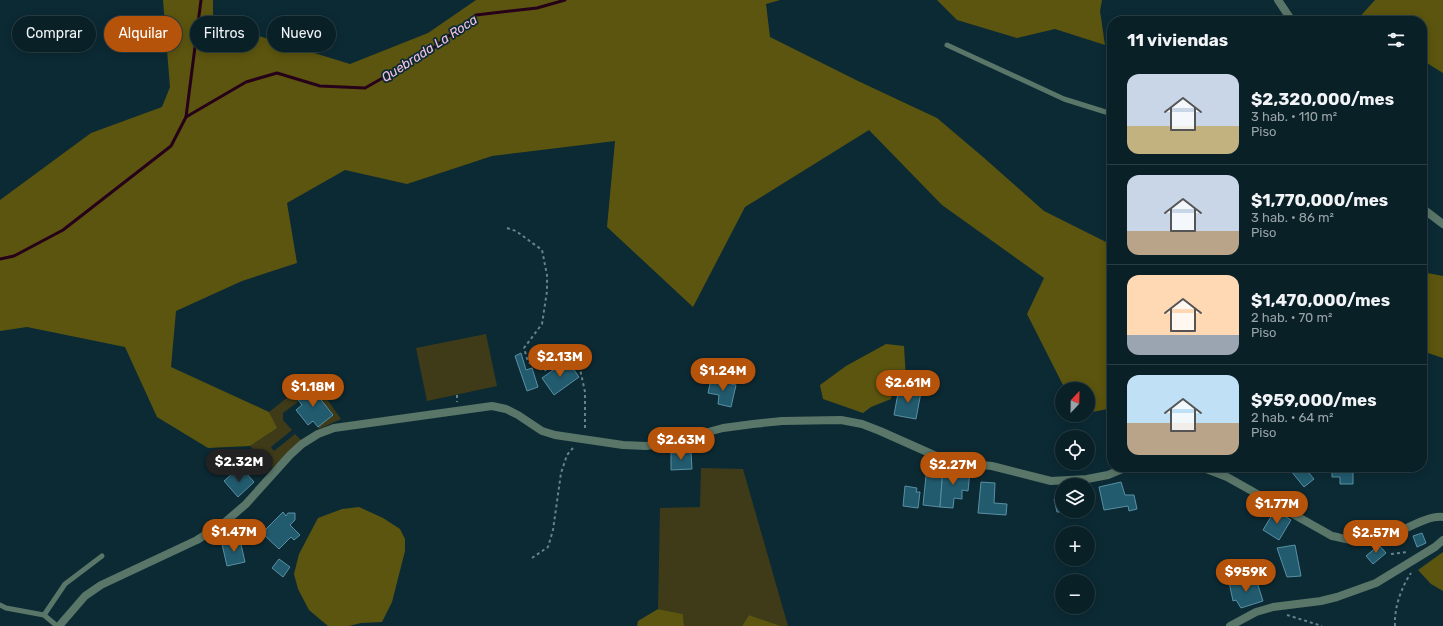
<!DOCTYPE html>
<html lang="es">
<meta charset="utf-8">
<style>
body{margin:0;font-family:Rubik,sans-serif;background:#12282f;color:#f1f3f6;height:100vh;display:flex;flex-direction:column;font-size:15px;white-space:nowrap}
*{box-sizing:border-box;margin:0}
p{font-size:13px;color:#99a3a7}
.icon{flex:none;width:22px;height:22px;fill:none;stroke:currentColor;stroke-width:2;stroke-linecap:round;stroke-linejoin:round}
.map{position:relative;flex:1;overflow:hidden}
.panel{position:absolute;left:1107px;top:16px;width:320px;height:456px;display:flex;flex-direction:column;background:#092027;border-radius:16px;box-shadow:0 2px 10px #0003,0 0 0 1px #293e44}
.panel>*{flex:none}
.hud{position:absolute;left:12px;top:16px;width:380px;height:36px;display:flex;gap:8px}
.needle{width:26px;rotate:22deg}
.tools{position:absolute;left:1055px;top:382px;display:grid;gap:8px}
.tools a{display:grid;place-items:center;width:40px;height:40px;border-radius:50%;background:#092027;box-shadow:0 2px 10px #0003,0 0 0 1px #293e44;font-size:20px}
.price{position:absolute;translate:-50% -34px;padding:0 9px;border-radius:14px;background:#b45309;color:#fff;font-size:13px;line-height:26px;filter:drop-shadow(0 1px 2px #0008)}
.price::after{content:'';position:absolute;left:50%;top:24px;width:12px;height:9px;margin-left:-6px;background:inherit;clip-path:polygon(0 0,100% 0,50% 100%)}
.price.current{background:#222;color:#fff}
ul{padding:0;list-style:none}
li{display:flex;align-items:center;gap:12px;height:100px;padding:0 20px}
li+li{border-top:1px solid #293e44}
li span{display:grid;place-items:center;flex:none;width:112px;height:80px;border-radius:12px;color:#555}
li>.icon{margin-inline-start:auto}
span .icon{width:48px;height:48px;fill:#fffc;stroke-width:1}
li b{font-size:17px}
h2{display:flex;justify-content:space-between;align-items:center;height:48px;padding:0 20px;font-size:17px}
.tag{padding:0 14px;border-radius:18px;background:#092027;box-shadow:0 2px 10px #0003,0 0 0 1px #293e44;font-size:14px;line-height:36px}
.tag.current{background:#b45309;color:#fff}
.map>svg:first-child{display:block}
</style>
<div class="map">
<svg width="1443" height="626" viewBox="0 0 1443 626">
<rect width="100%" height="100%" fill="#0c2a34"/>
<g fill="#3f3b19">
<path d="M486,334L497,386L427,401L416,348Z"/>
<path d="M312,378L341,419L319,429L318,427L333,415L310,386L296,397L299,401L283,413V420L292,430L271,447L274,451L295,434L302,441L272,468L250,446L276,428L269,412Z"/>
<path d="M701,468L743,469L788,626H781L749,615L742,626H684L683,614L658,609L660,508L700,507Z"/>
</g>
<g fill="#5c550f">
<path d="M163,0H213V22L350,64L428,33L476,0H780L766,4L770,37L858,81L937,118L983,157L1044,211L1112,245V408L1088,413V389H1065L1027,314L1044,278L942,205L869,130L745,207L693,307L607,227L615,141L492,156L407,184L345,170L287,203L297,263L242,281L176,311L171,367L269,412L277,428L250,446L208,448L157,417L125,347L27,327L0,331V200L91,133L162,107L170,87Z"/>
<path d="M937,0H1102L1100,11L1105,45L1055,29L1017,38L957,20Z"/>
<path d="M1375,0H1443V73L1422,60V21H1356Z"/>
<path d="M1422,272L1443,276V358L1422,351Z"/>
<path d="M886,344L904,346L906,380L904,383L894,386L891,399L871,407L863,413L823,399L820,385L846,366Z"/>
<path d="M359,507L383,518L400,529L405,539V551L392,602L382,622L361,623L349,626H328L309,610L298,589L294,574L299,554L318,518L342,509Z"/>
<path d="M1443,552V591L1431,584L1418,570Z"/>
<path d="M658,609L683,614L684,626H637L638,621Z"/>
<path d="M749,615L781,626H742Z"/>
</g>
<g fill="none" stroke-linecap="round" stroke-linejoin="round">
<g stroke="#27001a" stroke-width="3">
<path d="M186,117L246,82L277,73L320,86L365,88L427,53L476,15L537,8L565,0"/>
<path d="M0,259L14,256L63,230L171,146L186,117L201,0"/>
</g>
</g>
<g fill="#225b6e" stroke="#5990a5">
<path d="M521,353L526,370L532,368L538,387L527,391L515,356Z"/>
<path d="M567,360L579,377L554,395L542,378Z"/>
<path d="M711,379L736,385L731,407L718,404L719,395L708,393Z"/>
<path d="M310,386L333,415L318,427L313,421L308,425L296,410L302,405L296,397Z"/>
<path d="M899,388L921,392L916,419L894,415Z"/>
<path d="M691,452L692,469L671,470V453Z"/>
<path d="M927,466L943,468L940,507L923,505Z"/>
<path d="M1281,467H1304L1314,479L1304,487L1291,471L1281,468Z"/>
<path d="M1332,467H1353V484H1340V477H1332Z"/>
<path d="M943,468L970,471L968,491L962,490V499L954,498L953,508L940,507Z"/>
<path d="M245,472L254,482L238,497L224,481L233,473L238,478Z"/>
<path d="M981,482L995,483L994,503L1007,504L1006,515L978,513Z"/>
<path d="M1121,482L1125,495H1134L1137,509L1129,511L1128,506L1104,510L1099,487Z"/>
<path d="M905,486L917,488L916,492H920L918,508L903,506Z"/>
<path d="M1062,498V511H1080L1057,512L1054,499Z"/>
<path d="M1275,510L1291,520L1279,540L1263,530Z"/>
<path d="M283,512L286,516L288,513H295V520L290,525L300,535L294,540L291,537L279,549L262,533Z"/>
<path d="M1422,533L1426,543L1417,547L1413,536Z"/>
<path d="M240,540L245,562L227,566L222,544Z"/>
<path d="M1295,545L1301,576L1287,577L1277,548Z"/>
<path d="M1379,545L1386,553L1373,564L1366,556Z"/>
<path d="M279,559L290,567L283,577L272,568Z"/>
<path d="M1256,579L1263,601L1241,608L1236,600L1233,601L1229,582Z"/>
</g>
<g fill="none" stroke-linecap="round" stroke-linejoin="round">
<g stroke="#66838d" stroke-width="2" stroke-dasharray="3 3" stroke-linecap="butt">
<path d="M507,228L516,231L542,250L547,275V291L542,324L524,348L528,362L544,371L570,352L580,369L585,392V430"/>
<path d="M457,395V402"/>
<path d="M1391,554L1408,552"/>
<path d="M532,558L548,547L553,530L561,473L567,455L573,448"/>
<path d="M1287,615L1322,626"/>
<path d="M1395,626C1394,608 1401,588 1411,573"/>
</g>
<g stroke="#5a7668" stroke-width="5">
<path d="M947,45L1064,99L1112,114"/>
<path d="M0,605L6,608L44,615L57,626"/>
<path d="M44,615L65,584L102,556"/>
</g>
<g stroke="#5a7668" stroke-width="8">
<path d="M1278,0L1292,21"/>
<path d="M1422,208L1443,224"/>
<path d="M1201,467L1227,477L1332,536C1347,539 1361,544 1376,541C1396,536 1424,515 1443,517"/>
<path d="M59,626L85,596L101,585L197,540L224,523L246,504L290,455L302,444L318,434L334,428L492,406L506,409L518,415L542,431L555,435L623,445L646,446L671,442L723,428L753,424L782,421L841,420L862,424L880,431L943,459L960,463L992,466L1051,481L1087,479L1108,475L1127,467"/>
<path d="M1230,626L1256,612L1273,607L1321,601L1337,597L1376,583L1435,547L1443,540"/>
</g>
</g>
<g text-anchor="middle" stroke-width="3.5" stroke-linejoin="round" paint-order="stroke">
<g font-size="13" font-style="italic" fill="#f5c2df" stroke="#0c2a34">
<text transform="translate(429 48) rotate(-33)" y="5">Quebrada La Roca</text>
</g>
</g>
</svg>
<div class="tools">
<a><svg class="needle" viewBox="-14 -14 28 28"><path d="M0-13l5 13h-10z" fill="#e53935"/><path d="M0 13l5-13h-10z" fill="#99a3a7"/></svg></a>
<a><svg class="icon" aria-label="locate" viewBox="0 0 24 24"><circle cx="12" cy="12" r="6"/><path d="M12 2v4M12 18v4M2 12h4M18 12h4"/></svg></a>
<a><svg class="icon" aria-label="layers" viewBox="0 0 24 24"><path d="M12 4l9 5-9 5-9-5zM3 14l9 5 9-5"/></svg></a>
<a>+</a>
<a>−</a>
</div>
<b class="price" style="left:560px;top:378px">$2.13M</b>
<b class="price" style="left:723px;top:392px">$1.24M</b>
<b class="price" style="left:908px;top:404px">$2.61M</b>
<b class="price" style="left:313px;top:408px">$1.18M</b>
<b class="price" style="left:681px;top:461px">$2.63M</b>
<b class="price current" style="left:239px;top:483px">$2.32M</b>
<b class="price" style="left:953px;top:486px">$2.27M</b>
<b class="price" style="left:1277px;top:525px">$1.77M</b>
<b class="price" style="left:234px;top:553px">$1.47M</b>
<b class="price" style="left:1376px;top:554px">$2.57M</b>
<b class="price" style="left:1246px;top:593px">$959K</b>
<div class="hud">
<a class="tag">Comprar</a>
<a class="tag current">Alquilar</a>
<a class="tag">Filtros</a>
<a class="tag">Nuevo</a>
</div>
<section class="panel">
<h2>11 viviendas<svg class="icon" aria-label="filters" viewBox="0 0 24 24"><path d="M4 7h16M4 17h16"/><circle cx="9" cy="7" r="2"/><circle cx="15" cy="17" r="2"/></svg></h2>
<ul>
<li><span style="background:linear-gradient(#c9d6e8 65%,#c2b280 0)"><svg class="icon" aria-label="home" viewBox="0 0 24 24"><path d="M3 11l9-7 9 7M6 9v11h12V9"/></svg></span><div><b>$2,320,000/mes</b><p>3 hab. · 110 m²</p><p>Piso</p></div></li>
<li><span style="background:linear-gradient(#c9d6e8 70%,#b9a48a 0)"><svg class="icon" aria-label="home" viewBox="0 0 24 24"><path d="M3 11l9-7 9 7M6 9v11h12V9"/></svg></span><div><b>$1,770,000/mes</b><p>3 hab. · 86 m²</p><p>Piso</p></div></li>
<li><span style="background:linear-gradient(#ffd9b3 75%,#9aa5b1 0)"><svg class="icon" aria-label="home" viewBox="0 0 24 24"><path d="M3 11l9-7 9 7M6 9v11h12V9"/></svg></span><div><b>$1,470,000/mes</b><p>2 hab. · 70 m²</p><p>Piso</p></div></li>
<li><span style="background:linear-gradient(#bfe0f5 60%,#b9a48a 0)"><svg class="icon" aria-label="home" viewBox="0 0 24 24"><path d="M3 11l9-7 9 7M6 9v11h12V9"/></svg></span><div><b>$959,000/mes</b><p>2 hab. · 64 m²</p><p>Piso</p></div></li>
</ul>
</section>
</div>
